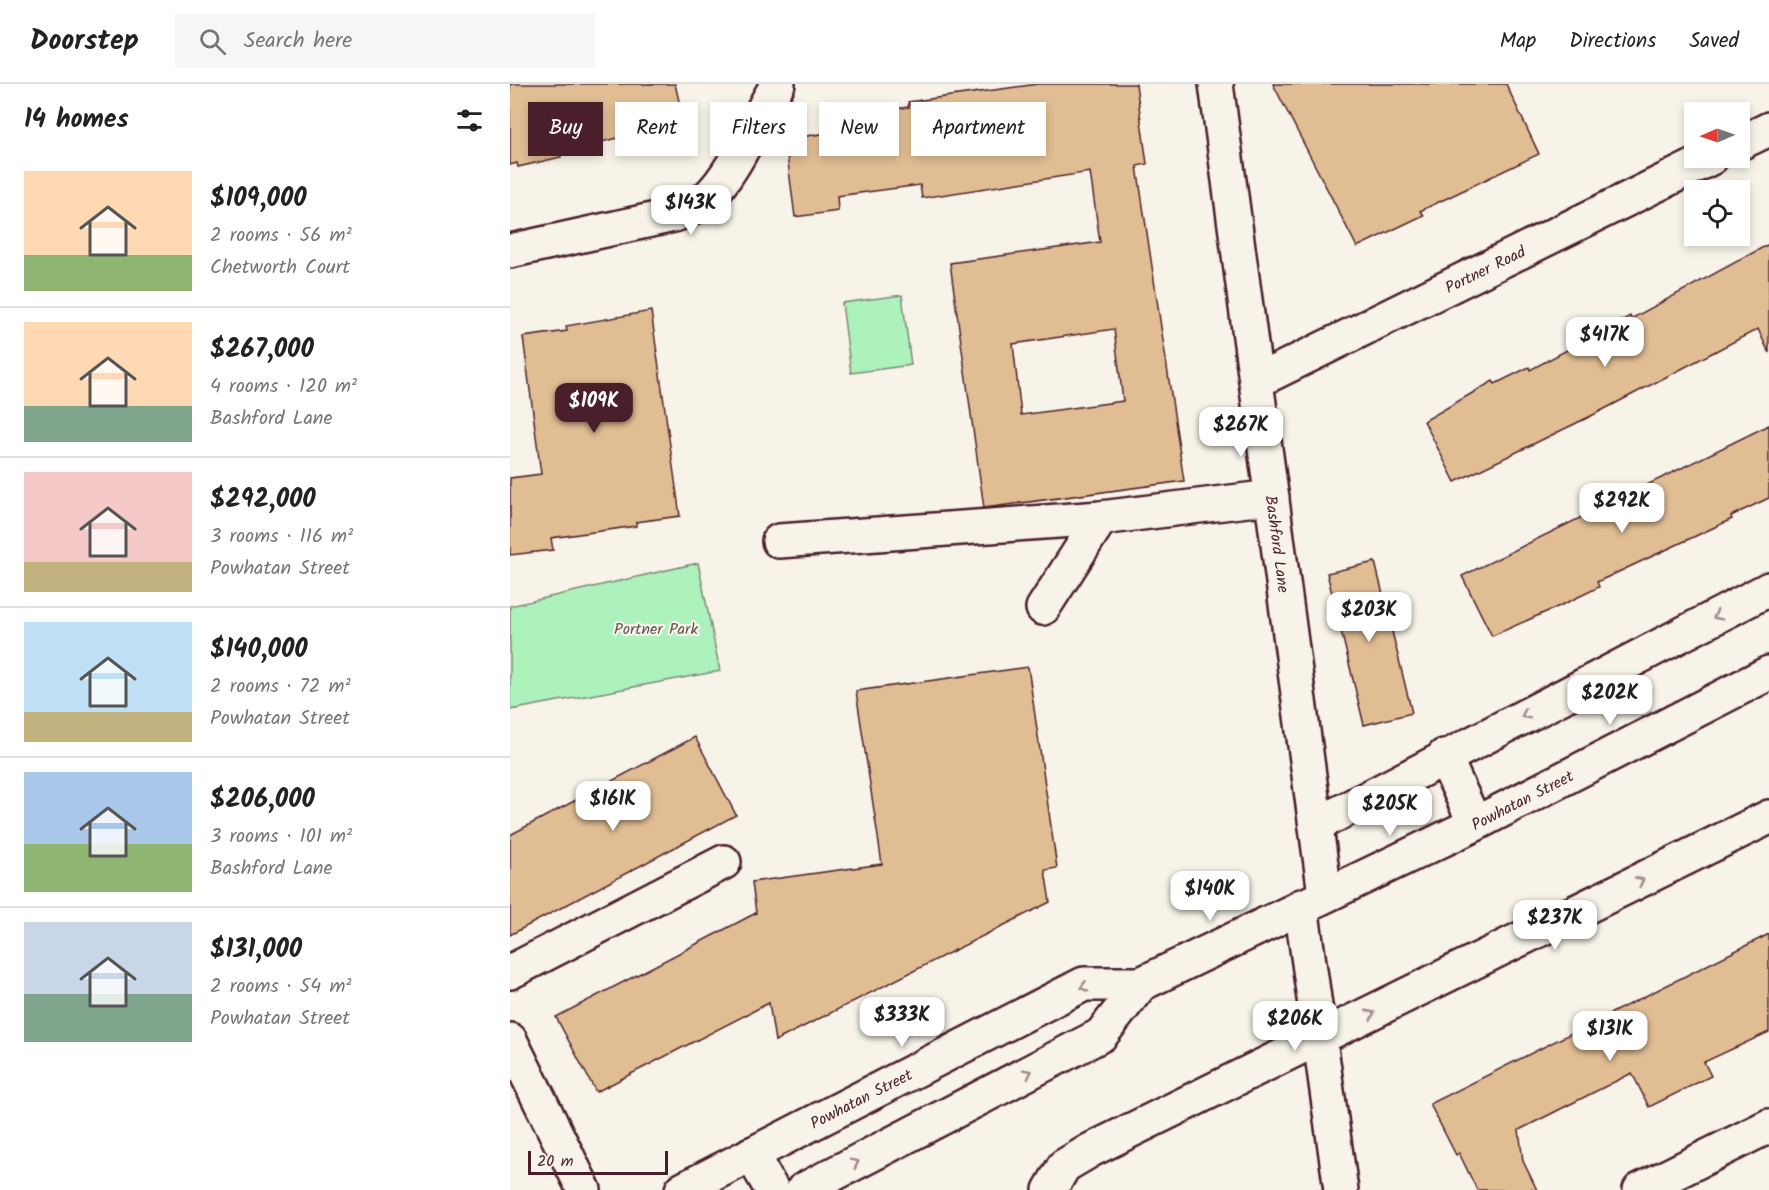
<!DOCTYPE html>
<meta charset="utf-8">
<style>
body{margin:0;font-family:Kalam,sans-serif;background:#f6f6f6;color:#222;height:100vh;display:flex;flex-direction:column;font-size:22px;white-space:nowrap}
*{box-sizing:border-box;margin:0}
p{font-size:20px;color:#767676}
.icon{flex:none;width:33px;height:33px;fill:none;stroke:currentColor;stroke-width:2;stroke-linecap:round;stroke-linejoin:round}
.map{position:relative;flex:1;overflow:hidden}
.panel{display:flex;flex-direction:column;background:#fff;width:510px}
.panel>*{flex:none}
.hud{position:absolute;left:18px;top:18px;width:570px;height:54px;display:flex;gap:12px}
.needle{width:39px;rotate:268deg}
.tools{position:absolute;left:1174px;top:18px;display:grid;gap:12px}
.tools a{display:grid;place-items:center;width:66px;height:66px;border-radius:0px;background:#fff;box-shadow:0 3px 9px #0003;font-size:30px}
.scale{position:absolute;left:18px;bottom:15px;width:140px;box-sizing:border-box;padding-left:6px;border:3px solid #4a1f2b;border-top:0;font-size:16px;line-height:21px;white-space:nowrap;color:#4a1f2b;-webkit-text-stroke:4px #f7f3e8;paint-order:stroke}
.price{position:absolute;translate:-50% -51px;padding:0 14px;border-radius:12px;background:#fff;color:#222;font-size:20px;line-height:39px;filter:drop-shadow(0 2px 3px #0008)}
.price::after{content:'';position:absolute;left:50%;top:36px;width:18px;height:14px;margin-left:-9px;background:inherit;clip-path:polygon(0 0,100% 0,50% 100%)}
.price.current{background:#4a1f2b;color:#fff}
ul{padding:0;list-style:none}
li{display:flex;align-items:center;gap:18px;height:150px;padding:0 24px}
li+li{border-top:2px solid #e0e0e0}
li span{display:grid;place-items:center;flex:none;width:168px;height:120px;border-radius:0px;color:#555}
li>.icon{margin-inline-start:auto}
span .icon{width:72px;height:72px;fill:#fffc;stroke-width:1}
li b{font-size:26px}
h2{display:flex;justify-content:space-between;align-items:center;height:72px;padding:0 24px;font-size:26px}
.tag{padding:0 21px;border-radius:0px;background:#fff;box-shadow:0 3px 9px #0003;font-size:21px;line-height:54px}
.tag.current{background:#4a1f2b;color:#fff}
header{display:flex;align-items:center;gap:36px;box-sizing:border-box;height:84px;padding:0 30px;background:#fff;border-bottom:2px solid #e0e0e0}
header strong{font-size:28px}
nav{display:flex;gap:33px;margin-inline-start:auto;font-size:21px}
.search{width:420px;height:54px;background:#f6f6f6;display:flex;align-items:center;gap:15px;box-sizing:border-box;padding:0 21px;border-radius:0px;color:#767676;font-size:22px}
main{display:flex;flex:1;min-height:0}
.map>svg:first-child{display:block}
</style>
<header>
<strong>Doorstep</strong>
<div class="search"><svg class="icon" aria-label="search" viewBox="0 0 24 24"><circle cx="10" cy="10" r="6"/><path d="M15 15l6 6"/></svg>Search here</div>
<nav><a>Map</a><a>Directions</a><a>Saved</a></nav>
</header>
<main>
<section class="panel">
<h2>14 homes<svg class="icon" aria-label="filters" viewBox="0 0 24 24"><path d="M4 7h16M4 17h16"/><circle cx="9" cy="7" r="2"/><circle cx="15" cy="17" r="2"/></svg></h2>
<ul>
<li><span style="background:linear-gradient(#ffd9b3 70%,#8fb573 0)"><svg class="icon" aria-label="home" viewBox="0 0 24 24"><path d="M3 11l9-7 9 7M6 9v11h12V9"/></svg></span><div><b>$109,000</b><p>2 rooms · 56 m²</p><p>Chetworth Court</p></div></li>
<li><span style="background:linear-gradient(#ffd9b3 70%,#7fa58c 0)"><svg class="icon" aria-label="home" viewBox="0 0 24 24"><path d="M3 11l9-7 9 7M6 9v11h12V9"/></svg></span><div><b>$267,000</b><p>4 rooms · 120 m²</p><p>Bashford Lane</p></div></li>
<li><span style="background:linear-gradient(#f6c9c9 75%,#c2b280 0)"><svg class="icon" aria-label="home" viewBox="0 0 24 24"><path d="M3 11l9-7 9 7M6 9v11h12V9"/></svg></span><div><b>$292,000</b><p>3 rooms · 116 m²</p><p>Powhatan Street</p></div></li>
<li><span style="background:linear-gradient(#bfe0f5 75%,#c2b280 0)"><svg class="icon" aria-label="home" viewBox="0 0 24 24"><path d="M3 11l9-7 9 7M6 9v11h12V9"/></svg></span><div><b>$140,000</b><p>2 rooms · 72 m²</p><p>Powhatan Street</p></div></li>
<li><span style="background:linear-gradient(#a9c7e8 60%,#8fb573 0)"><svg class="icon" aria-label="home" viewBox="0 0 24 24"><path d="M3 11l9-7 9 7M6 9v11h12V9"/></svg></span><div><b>$206,000</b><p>3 rooms · 101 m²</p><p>Bashford Lane</p></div></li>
<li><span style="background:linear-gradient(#c9d6e8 60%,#7fa58c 0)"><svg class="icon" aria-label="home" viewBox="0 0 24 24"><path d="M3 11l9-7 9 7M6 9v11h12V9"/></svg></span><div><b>$131,000</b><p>2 rooms · 54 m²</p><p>Powhatan Street</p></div></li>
</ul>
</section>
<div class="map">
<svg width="1259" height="1106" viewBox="0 0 1259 1106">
<rect width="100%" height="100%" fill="#f7f3e8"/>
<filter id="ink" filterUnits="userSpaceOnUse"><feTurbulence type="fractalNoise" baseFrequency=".0167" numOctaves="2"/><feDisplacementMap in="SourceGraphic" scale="12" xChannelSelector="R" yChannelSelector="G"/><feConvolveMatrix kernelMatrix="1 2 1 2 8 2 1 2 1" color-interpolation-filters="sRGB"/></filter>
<g filter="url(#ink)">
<g fill="#adf1bc" stroke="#7c8874" stroke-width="1.5">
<path d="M392,211L401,281L341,289L332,219Z"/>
<path d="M188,479L210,587L0,626V522Z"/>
</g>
<g fill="#e1bd93" stroke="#4a1f2b" stroke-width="1.5" fill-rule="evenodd">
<path d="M0,0H165L174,38L50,68L51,73L8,83L7,79L0,81Z"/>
<path d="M528,0H626L637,80L627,82L674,397L474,424L440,179L590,158L580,88L412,114L410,101L327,112L328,127L285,133L275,55L318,49L316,40L356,34L355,29L399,23L398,18ZM604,245L613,317L511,331L503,260Z"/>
<path d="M763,0H996L1029,70L910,127L914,131L847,163Z"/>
<path d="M1259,160V269L1248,245L1081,332L945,398L914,337L983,297L985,300L1019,283L1020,286L1120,232L1121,235Z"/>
<path d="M141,227L170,432L126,438V442L41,454L43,466L0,471V394L31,390L13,253L57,247L56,242Z"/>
<path d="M1259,341V414L1221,432L1222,435L1087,498L1089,503L1054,520L982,552L952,492Z"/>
<path d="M865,478L902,629L854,641L817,489Z"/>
<path d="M518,583L547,784L535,786L540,818L265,957L259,919L86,1008L46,933L246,829L242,798L372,780L346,607Z"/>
<path d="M185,653L226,731L0,851V751Z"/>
<path d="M1259,850V948L1194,978L1201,992L1139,1023L1122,989L1009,1046L1013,1077L1027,1106H967L949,1069L946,1071L920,1020Z"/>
</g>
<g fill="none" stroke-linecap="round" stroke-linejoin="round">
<defs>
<g id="minor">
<path id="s1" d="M706,0L815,810"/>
<path d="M1230,59L1259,45"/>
<path d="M0,167L164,131C176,127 188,122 197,114C225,89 247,32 268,0"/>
<path id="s2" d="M747,297L1201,74"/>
<path d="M269,457L591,434"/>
<path d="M533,524L591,434L762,413"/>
<path d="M934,672L965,740"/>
<path d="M806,741L1259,505"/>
<path d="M791,822L831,1106"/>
<path d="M0,888L214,778"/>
<path d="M0,956L74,1106"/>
<path d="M241,1070L262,1106"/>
<path id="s3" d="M172,1106L574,900H631"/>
<path id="s4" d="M293,1106L591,951L631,900L965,740L1259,589"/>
<path d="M540,1106L554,1082L581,1066L1259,733"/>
<path d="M1130,1106L1259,1042"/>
</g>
</defs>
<use href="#minor" stroke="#4a1f2b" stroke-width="38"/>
<use href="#minor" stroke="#f7f3e8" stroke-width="33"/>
</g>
<defs><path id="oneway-chevron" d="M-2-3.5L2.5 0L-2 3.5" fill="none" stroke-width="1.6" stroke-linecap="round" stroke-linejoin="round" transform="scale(1.5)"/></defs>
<g stroke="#a0898a">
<use href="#oneway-chevron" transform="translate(1207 532) rotate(153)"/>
<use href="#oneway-chevron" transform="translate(1015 631) rotate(153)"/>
<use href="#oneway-chevron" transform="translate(1130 797) rotate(-26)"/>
<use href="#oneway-chevron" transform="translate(574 903) rotate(165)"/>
<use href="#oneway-chevron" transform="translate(861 930) rotate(-26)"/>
<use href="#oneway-chevron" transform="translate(518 989) rotate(-27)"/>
<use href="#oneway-chevron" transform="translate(345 1079) rotate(-27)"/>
</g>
</g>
<g text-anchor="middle" stroke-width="4.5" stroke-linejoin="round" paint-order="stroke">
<g font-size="16" fill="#4a1f2b" stroke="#f7f3e8">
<text dy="6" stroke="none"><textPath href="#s2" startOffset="254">Portner Road</textPath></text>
<text dy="6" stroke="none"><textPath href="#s1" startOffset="464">Bashford Lane</textPath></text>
<text dy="6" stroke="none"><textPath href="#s4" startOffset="824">Powhatan Street</textPath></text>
<text dy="6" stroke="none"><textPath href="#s3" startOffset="201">Powhatan Street</textPath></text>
</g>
<g font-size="16" fill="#63544f" stroke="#f7f3e8">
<text x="146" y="550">Portner Park</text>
</g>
</g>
</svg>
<div class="tools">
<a><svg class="needle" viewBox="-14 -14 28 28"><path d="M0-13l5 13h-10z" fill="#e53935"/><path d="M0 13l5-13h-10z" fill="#767676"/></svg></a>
<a><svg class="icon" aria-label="locate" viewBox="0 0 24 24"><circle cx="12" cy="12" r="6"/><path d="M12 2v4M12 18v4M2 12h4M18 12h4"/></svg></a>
</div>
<div class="scale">20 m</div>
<b class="price" style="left:181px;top:152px">$143K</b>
<b class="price" style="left:1095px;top:284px">$417K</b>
<b class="price current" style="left:84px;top:350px">$109K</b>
<b class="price" style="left:731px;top:374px">$267K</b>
<b class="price" style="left:1112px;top:450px">$292K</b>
<b class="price" style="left:859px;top:559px">$203K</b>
<b class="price" style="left:1100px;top:642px">$202K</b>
<b class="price" style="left:103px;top:748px">$161K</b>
<b class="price" style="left:880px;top:753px">$205K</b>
<b class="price" style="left:700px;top:838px">$140K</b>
<b class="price" style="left:1045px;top:867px">$237K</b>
<b class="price" style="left:392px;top:964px">$333K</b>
<b class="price" style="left:785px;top:968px">$206K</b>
<b class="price" style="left:1100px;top:978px">$131K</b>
<div class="hud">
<a class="tag current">Buy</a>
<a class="tag">Rent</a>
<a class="tag">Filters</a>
<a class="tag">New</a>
<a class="tag">Apartment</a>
</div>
</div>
</main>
